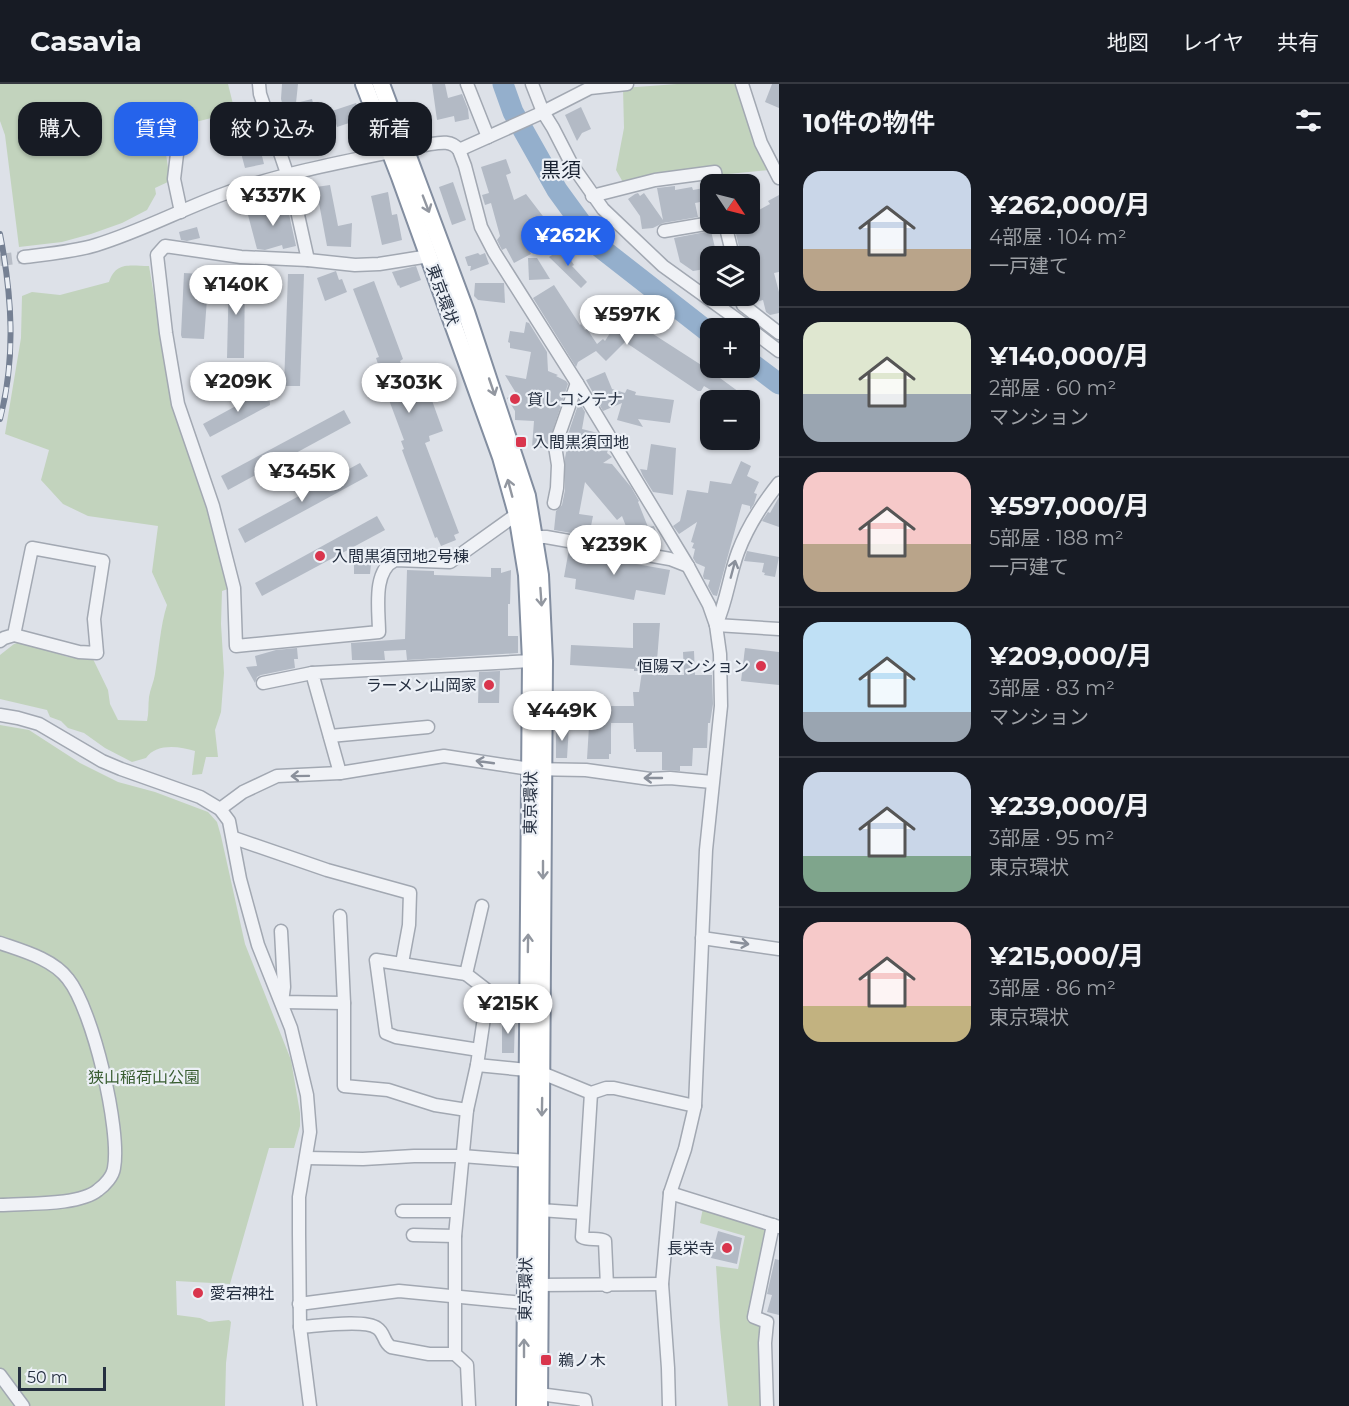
<!DOCTYPE html>
<html lang="ja">
<meta charset="utf-8">
<style>
body{margin:0;font-family:Montserrat,"Noto Sans JP",sans-serif;background:#20242c;color:#f1f3f6;height:100vh;display:flex;flex-direction:column;font-size:22px;white-space:nowrap}
*{box-sizing:border-box;margin:0}
p{font-size:20px;color:#9ea1a6}
.icon{flex:none;width:33px;height:33px;fill:none;stroke:currentColor;stroke-width:2;stroke-linecap:round;stroke-linejoin:round}
.map{position:relative;flex:1;overflow:hidden}
.side{display:flex;flex-direction:column;background:#171b24;width:570px}
.side>*{flex:none}
.hud{position:absolute;left:18px;top:18px;width:570px;height:54px;display:flex;gap:12px}
.needle{width:39px;rotate:125deg}
.tools{position:absolute;left:700px;top:90px;display:grid;gap:12px}
.tools a{display:grid;place-items:center;width:60px;height:60px;border-radius:12px;background:#171b24;box-shadow:0 2px 4px #0004;font-size:30px}
.scale{position:absolute;left:18px;bottom:15px;width:88px;box-sizing:border-box;padding-left:6px;border:3px solid #252f40;border-top:0;font-size:16px;line-height:21px;white-space:nowrap;color:#252f40;-webkit-text-stroke:4px #ecf0f6;paint-order:stroke}
.price{position:absolute;translate:-50% -51px;padding:0 14px;border-radius:21px;background:#fff;color:#222;font-size:20px;line-height:39px;filter:drop-shadow(0 2px 3px #0008)}
.price::after{content:'';position:absolute;left:50%;top:36px;width:18px;height:14px;margin-left:-9px;background:inherit;clip-path:polygon(0 0,100% 0,50% 100%)}
.price.selected{background:#2563eb;color:#fff}
ul{padding:0;list-style:none}
li{display:flex;align-items:center;gap:18px;height:150px;padding:0 24px}
li+li{border-top:2px solid #363941}
li span{display:grid;place-items:center;flex:none;width:168px;height:120px;border-radius:18px;color:#555}
li>.icon{margin-inline-start:auto}
span .icon{width:72px;height:72px;fill:#fffc;stroke-width:1}
li b{font-size:26px}
h2{display:flex;justify-content:space-between;align-items:center;height:72px;padding:0 24px;font-size:26px}
.pill{padding:0 21px;border-radius:18px;background:#171b24;box-shadow:0 2px 4px #0004;font-size:21px;line-height:54px}
.pill.selected{background:#2563eb;color:#fff}
header{display:flex;align-items:center;gap:36px;box-sizing:border-box;height:84px;padding:0 30px;background:#171b24;border-bottom:2px solid #363941}
header strong{font-size:28px}
nav{display:flex;gap:33px;margin-inline-start:auto;font-size:21px}
main{display:flex;flex:1;min-height:0}
.map>svg:first-child{display:block}
</style>
<header>
<strong>Casavia</strong>
<nav><a>地図</a><a>レイヤ</a><a>共有</a></nav>
</header>
<main>
<div class="map">
<svg width="779" height="1322" viewBox="0 0 779 1322">
<rect width="100%" height="100%" fill="#dde1e8"/>
<g fill="#c2d3bd">
<path d="M0,0H228L235,28L168,45L171,66L166,70L170,97L155,104L156,110L147,126L122,139L91,150L62,158L19,163L5,51L0,37Z"/>
<path d="M677,0H736L742,13L753,58L769,86L624,100L616,86L624,44L623,4Z"/>
<path d="M149,182L173,323L206,423L228,505L222,507L221,540L224,589L221,628L215,646L218,673H206L202,690L192,691L195,667C179,662 156,659 146,674L132,678L105,664L84,649L68,644L61,637L50,633L47,626L0,615V571L14,560L21,558L68,573L93,575L108,606L110,620L118,636L147,637C149,629 148,621 149,613C150,605 154,598 155,590C159,567 160,543 167,521L152,488L158,442L88,432L63,420L41,396L49,366L5,350L21,254L22,212L32,208L60,211L109,198C116,177 130,182 149,182Z"/>
<path d="M0,641L29,646L80,679L118,698L155,708L208,728L217,738L221,752L245,860L291,976L300,1029V1042L294,1064H269L230,1200L176,1197L177,1231L200,1234L209,1238L229,1236L231,1238L226,1279L225,1322H0Z"/>
<path d="M703,1124L768,1144L750,1235L762,1240L763,1322H728L720,1243L716,1182L738,1185L745,1152L700,1139Z"/>
</g>
<g fill="none" stroke-linecap="round" stroke-linejoin="round">
<g stroke="#94afcc" stroke-width="21">
<path d="M503,0L513,28L557,106L597,161L711,250"/>
<path d="M750,278L779,300"/>
</g>
</g>
<g fill="#b3bac5">
<path d="M282,0H298L296,19L312,15L315,27L300,31L304,46L286,52L282,42L288,41L281,15Z"/>
<path d="M432,0H445L448,14L462,10L468,25L469,35L455,38L454,32L437,36Z"/>
<path d="M772,0H779V24L765,18Z"/>
<path d="M356,19L361,35L337,43L332,27Z"/>
<path d="M581,23L591,45L582,49L577,57L565,31Z"/>
<path d="M228,34L234,55L218,59L212,39Z"/>
<path d="M260,64L264,80L245,84L241,69Z"/>
<path d="M506,75L511,89L506,91L514,116L526,110L549,140L530,154L528,152L525,155L524,157L531,170L514,179L506,164L502,166L497,156L500,152L491,119L485,121L482,111L489,109L481,83Z"/>
<path d="M453,98L466,136L452,141L439,103Z"/>
<path d="M330,101L338,142L352,139L351,163L327,162L316,103Z"/>
<path d="M675,102V106L692,103L693,106L709,103L711,116L695,119L698,133L663,139L653,144L642,145L640,132L628,115L635,110L638,109L640,112L644,109L663,136L657,104Z"/>
<path d="M388,108L392,131L397,130L402,156L382,161L371,112Z"/>
<path d="M779,111V188L774,189L779,208V229L770,231L766,228L763,216L753,219L750,216V172H741L736,150L738,149L736,140H750V128L757,127L770,120L768,117Z"/>
<path d="M285,112L296,162L283,165L282,161L265,166L257,165L248,131L275,124L273,115Z"/>
<path d="M197,143L200,154L187,157L181,156L179,148Z"/>
<path d="M711,147L717,172H711V184L693,187L680,178L674,154Z"/>
<path d="M563,164L574,181L572,182L587,198L581,204L549,173Z"/>
<path d="M478,169L480,171L485,169L489,180L470,187L471,182H468L465,173Z"/>
<path d="M528,174H537L550,195L529,196Z"/>
<path d="M416,182L421,196L400,204L399,201L398,202L392,188Z"/>
<path d="M336,187L339,196L342,195L347,208L325,217L317,194Z"/>
<path d="M184,189L201,190L200,193L202,194L201,215H207L204,255L182,254L181,251Z"/>
<path d="M229,189H245L244,274H227Z"/>
<path d="M288,190H304L300,302H284Z"/>
<path d="M374,197L403,275L400,277L411,304L426,300L443,347L429,352L430,357L425,359L459,449L454,451L456,456L441,462L437,453L435,454L402,366L404,365L401,357L404,356L377,284L379,283L376,274L379,273L353,205Z"/>
<path d="M475,199H504L505,219L478,216L474,212Z"/>
<path d="M554,201L580,241L581,240L585,246L587,245L597,260L603,255L605,257L622,230L709,286L750,316H727L704,302L701,307H698L625,258L606,277L596,267L578,278L576,283L533,214Z"/>
<path d="M526,238L529,239L547,268L548,287L558,291L556,292L566,297L568,300L547,364L532,363L534,337L515,336V327L507,314L516,309L505,291L526,295L531,268L510,264V259L508,258L510,247L524,249Z"/>
<path d="M605,288L612,305L625,309L627,305L636,308L635,311L674,316L670,339L638,335L643,343L617,336L622,319L603,327L586,296Z"/>
<path d="M269,304L270,321L210,353L203,340Z"/>
<path d="M579,318L585,328L582,345L598,349L608,366L607,369L612,373L603,379L612,380L631,403L639,417L638,418L648,443L654,442L660,460L649,463L640,461V459L636,460L633,448L629,450L622,432L617,436L585,398L579,430L593,432L589,452L554,446L556,427L562,421L565,406V374L568,359H565Z"/>
<path d="M344,326L351,339L228,406L221,392Z"/>
<path d="M651,360L676,364L673,411L653,408L643,392L640,385L647,386Z"/>
<path d="M741,377L751,382L747,392L759,398L754,409L757,410L754,420L750,426V422L742,420L717,512L713,511L708,502L710,496L704,495L703,492L705,483L696,479L693,474L695,465L692,464L694,459L691,458L697,438L679,450L673,442L680,437L687,406L708,409L710,397L731,400Z"/>
<path d="M360,379L368,392L245,459L238,445Z"/>
<path d="M779,413V443L762,437L768,428L770,429Z"/>
<path d="M377,432L385,446L262,512L255,499Z"/>
<path d="M569,465L586,468L585,471L670,486L665,511L636,506L634,516L575,505L576,495L564,493Z"/>
<path d="M747,467L779,473L775,493L764,491L765,489L762,488L764,479L744,477Z"/>
<path d="M354,479L371,480L370,490H354Z"/>
<path d="M491,484H501V489L511,486L510,520H508V552H518V569L407,576L406,566L384,567L385,576H352L351,559L405,555L407,486L434,487V491L491,493Z"/>
<path d="M633,539H660L656,589L658,591H684L683,568L694,567L695,591H712L713,620L710,639H708L707,664H693L692,682H680V687L662,686V668H636V665H634L633,639H611V670H609V675H587L590,626H611V622H634L633,608H639L642,587H634V585L570,581L571,561L633,564Z"/>
<path d="M297,564L298,575H294L295,584L261,591L257,593L255,599L246,583L257,582L255,572L276,566Z"/>
<path d="M745,564L779,568V601L741,597Z"/>
<path d="M500,587L499,619H478L479,588Z"/>
<path d="M556,642H569L567,674H556Z"/>
<path d="M502,934H515L514,969H502Z"/>
<path d="M718,1147L742,1154L737,1180L711,1174Z"/>
<path d="M775,1175L779,1176V1231L767,1228L772,1211L767,1210Z"/>
</g>
<g fill="none" stroke-linecap="round" stroke-linejoin="round">
<path stroke="#b8bdc6" stroke-width="12" stroke-dasharray="12 6" stroke-linecap="butt" d="M0,176L24,173"/>
<defs>
<g id="minor">
<path d="M259,0L260,10L292,104L308,176"/>
<path d="M467,0L488,53"/>
<path d="M532,0L543,28L553,44L572,81L603,125L663,182L749,244"/>
<path d="M742,0L761,59L779,94"/>
<path d="M174,46L177,70L174,95L181,128"/>
<path d="M459,66L539,30L590,4L627,0"/>
<path d="M592,112L655,96L715,88L717,100"/>
<path d="M725,140L733,172"/>
<path d="M664,147L711,139"/>
<path d="M429,172L379,180L355,181L308,176L241,173L165,162L157,171L166,249L178,320L213,422L234,504L236,562L379,548C379,527 372,487 395,476L450,478L517,430"/>
<path d="M24,173C48,170 73,168 96,161C142,147 184,124 229,108C293,86 359,75 425,61C438,59 451,55 459,66L465,82L481,143L494,168L577,299L688,482L709,521L716,541L720,570L721,622L706,766L695,1022L685,1065L670,1109L662,1200L668,1284L669,1322"/>
<path d="M741,212L743,221L779,249"/>
<path d="M750,245L779,267"/>
<path d="M554,419L557,404L558,381L555,362L577,299"/>
<path d="M535,453H546L670,475L688,482"/>
<path d="M716,541C727,517 729,492 738,468C747,444 763,419 779,399"/>
<path d="M716,541L779,545"/>
<path d="M0,557L4,554L14,551L79,568L97,569L94,535L103,477L32,464L14,551"/>
<path d="M263,599L312,589"/>
<path d="M0,631L18,634L39,640L102,677L121,685L200,713L220,725L229,737L240,795L258,861L291,944L307,1011L310,1048L299,1113V1150L300,1243L310,1322"/>
<path d="M330,652L428,643"/>
<path d="M340,689L312,589L531,577"/>
<path d="M220,725L243,708L277,692L340,689L444,672L530,685L586,686L650,695L670,694L712,698"/>
<path d="M234,754L327,786L410,809L409,841L402,879"/>
<path d="M340,832L344,919V1002L388,1006L435,1021L467,1026"/>
<path d="M281,847L284,903L282,918L344,919"/>
<path d="M702,854L779,865"/>
<path d="M0,859C23,867 53,875 68,895C93,926 121,1046 114,1084C113,1092 105,1101 98,1106C79,1122 25,1119 0,1121"/>
<path d="M466,890L376,876L386,949L396,953L479,966"/>
<path d="M477,981L527,986"/>
<path d="M542,989L591,1009L606,1004H614L695,1022"/>
<path d="M591,1009L582,1153C589,1157 598,1153 605,1157L607,1202"/>
<path d="M306,1074L363,1075L414,1072H462L526,1077"/>
<path d="M670,1109L779,1143"/>
<path d="M540,1126L583,1129"/>
<path d="M402,1127H457"/>
<path d="M413,1151L455,1152"/>
<path d="M539,1201L662,1200"/>
<path d="M299,1220L399,1207L534,1220"/>
<path d="M300,1243C317,1242 365,1235 377,1244C385,1249 383,1258 391,1263L429,1270H455"/>
<path d="M0,1291L23,1322"/>
<path d="M539,1310L585,1316L586,1322"/>
<path d="M469,1322L467,1281L455,1270V1152L467,1026L477,981L488,907L466,890L482,822"/>
<path d="M767,1322L765,1259L767,1238L754,1233L773,1141"/>
</g>
<g id="highway">
<path d="M364,0L400,93L501,373L517,430L527,491L531,577L525,1322"/>
<path d="M381,0L466,228L527,412L540,491L544,577L539,1322"/>
</g>
</defs>
<use href="#minor" stroke="#a2a8b2" stroke-width="15"/>
<use href="#highway" stroke="#838ea0" stroke-width="20"/>
<use href="#minor" stroke="#f0f2f6" stroke-width="12"/>
<use href="#highway" stroke="#fff" stroke-width="16"/>
<defs>
<path id="rail" d="M0,150C12,212 16,274 0,335"/>
</defs>
<use href="#rail" stroke="#758093" stroke-width="6"/>
<use href="#rail" stroke="#ecf0f6" stroke-width="4" stroke-dasharray="11" stroke-linecap="butt"/>
</g>
<defs><path id="oneway-shaft" d="M-6 0H5M1.5-3L5.5 0L1.5 3" fill="none" stroke-width="1.6" stroke-linecap="round" stroke-linejoin="round" transform="scale(1.5)"/></defs>
<g stroke="#9297a0">
<use href="#oneway-shaft" transform="translate(426 120) rotate(69)"/>
<use href="#oneway-shaft" transform="translate(492 303) rotate(71)"/>
<use href="#oneway-shaft" transform="translate(510 404) rotate(-105)"/>
<use href="#oneway-shaft" transform="translate(541 513) rotate(86)"/>
<use href="#oneway-shaft" transform="translate(543 786) rotate(90)"/>
<use href="#oneway-shaft" transform="translate(528 859) rotate(-89)"/>
<use href="#oneway-shaft" transform="translate(542 1023) rotate(91)"/>
<use href="#oneway-shaft" transform="translate(524 1264) rotate(-90)"/>
</g>
<g stroke="#8a909b">
<use href="#oneway-shaft" transform="translate(733 485) rotate(-75)"/>
<use href="#oneway-shaft" transform="translate(485 678) rotate(-172)"/>
<use href="#oneway-shaft" transform="translate(300 692) rotate(179)"/>
<use href="#oneway-shaft" transform="translate(653 694) rotate(-180)"/>
<use href="#oneway-shaft" transform="translate(740 859) rotate(8)"/>
</g>
<g fill="#d9354d" stroke="#ecf0f6" stroke-width="2">
<circle cx="515" cy="315" r="6"/>
<rect x="515" y="352" width="12" height="12" rx="3"/>
<circle cx="320" cy="472" r="6"/>
<circle cx="761" cy="582" r="6"/>
<circle cx="489" cy="601" r="6"/>
<circle cx="727" cy="1164" r="6"/>
<circle cx="198" cy="1209" r="6"/>
<rect x="540" y="1270" width="12" height="12" rx="3"/>
</g>
<g text-anchor="middle" stroke-width="4.5" stroke-linejoin="round" paint-order="stroke">
<g font-size="16" fill="#252f40" stroke="#ecf0f6">
<text transform="translate(443 211) rotate(70)" y="6">東京環状</text>
<text transform="translate(530 719) rotate(-89)" y="6">東京環状</text>
<text transform="translate(525 1205) rotate(-89)" y="6">東京環状</text>
</g>
<g font-size="16" fill="#252f40" stroke="#ecf0f6" text-anchor="start">
<text x="527" y="321">貸しコンテナ</text>
<text x="533" y="364">入間黒須団地</text>
<text x="332" y="478">入間黒須団地2号棟</text>
<text x="749" y="588" text-anchor="end">恒陽マンション</text>
<text x="477" y="607" text-anchor="end">ラーメン山岡家</text>
<text x="715" y="1170" text-anchor="end">長栄寺</text>
<text x="210" y="1215">愛宕神社</text>
<text x="558" y="1282">鵜ノ木</text>
</g>
<g font-size="16" fill="#395d31" stroke="#ecf0f6">
<text x="144" y="999">狭山稲荷山公園</text>
</g>
<g font-size="20" fill="#172030" stroke="#ecf0f6">
<text x="561" y="93">黒須</text>
</g>
</g>
</svg>
<div class="tools">
<a><svg class="needle" viewBox="-14 -14 28 28"><path d="M0-13l5 13h-10z" fill="#e53935"/><path d="M0 13l5-13h-10z" fill="#9ea1a6"/></svg></a>
<a><svg class="icon" aria-label="layers" viewBox="0 0 24 24"><path d="M12 4l9 5-9 5-9-5zM3 14l9 5 9-5"/></svg></a>
<a>+</a>
<a>−</a>
</div>
<div class="scale">50 m</div>
<b class="price" style="left:273px;top:143px">¥337K</b>
<b class="price selected" style="left:568px;top:183px">¥262K</b>
<b class="price" style="left:236px;top:232px">¥140K</b>
<b class="price" style="left:627px;top:262px">¥597K</b>
<b class="price" style="left:238px;top:329px">¥209K</b>
<b class="price" style="left:409px;top:330px">¥303K</b>
<b class="price" style="left:302px;top:419px">¥345K</b>
<b class="price" style="left:614px;top:492px">¥239K</b>
<b class="price" style="left:562px;top:658px">¥449K</b>
<b class="price" style="left:508px;top:951px">¥215K</b>
<div class="hud">
<a class="pill">購入</a>
<a class="pill selected">賃貸</a>
<a class="pill">絞り込み</a>
<a class="pill">新着</a>
</div>
</div>
<section class="side">
<h2>10件の物件<svg class="icon" aria-label="filters" viewBox="0 0 24 24"><path d="M4 7h16M4 17h16"/><circle cx="9" cy="7" r="2"/><circle cx="15" cy="17" r="2"/></svg></h2>
<ul>
<li><span style="background:linear-gradient(#c9d6e8 65%,#b9a48a 0)"><svg class="icon" aria-label="home" viewBox="0 0 24 24"><path d="M3 11l9-7 9 7M6 9v11h12V9"/></svg></span><div><b>¥262,000/月</b><p>4部屋 · 104 m²</p><p>一戸建て</p></div></li>
<li><span style="background:linear-gradient(#dfe7d0 60%,#9aa5b1 0)"><svg class="icon" aria-label="home" viewBox="0 0 24 24"><path d="M3 11l9-7 9 7M6 9v11h12V9"/></svg></span><div><b>¥140,000/月</b><p>2部屋 · 60 m²</p><p>マンション</p></div></li>
<li><span style="background:linear-gradient(#f6c9c9 60%,#b9a48a 0)"><svg class="icon" aria-label="home" viewBox="0 0 24 24"><path d="M3 11l9-7 9 7M6 9v11h12V9"/></svg></span><div><b>¥597,000/月</b><p>5部屋 · 188 m²</p><p>一戸建て</p></div></li>
<li><span style="background:linear-gradient(#bfe0f5 75%,#9aa5b1 0)"><svg class="icon" aria-label="home" viewBox="0 0 24 24"><path d="M3 11l9-7 9 7M6 9v11h12V9"/></svg></span><div><b>¥209,000/月</b><p>3部屋 · 83 m²</p><p>マンション</p></div></li>
<li><span style="background:linear-gradient(#c9d6e8 70%,#7fa58c 0)"><svg class="icon" aria-label="home" viewBox="0 0 24 24"><path d="M3 11l9-7 9 7M6 9v11h12V9"/></svg></span><div><b>¥239,000/月</b><p>3部屋 · 95 m²</p><p>東京環状</p></div></li>
<li><span style="background:linear-gradient(#f6c9c9 70%,#c2b280 0)"><svg class="icon" aria-label="home" viewBox="0 0 24 24"><path d="M3 11l9-7 9 7M6 9v11h12V9"/></svg></span><div><b>¥215,000/月</b><p>3部屋 · 86 m²</p><p>東京環状</p></div></li>
</ul>
</section>
</main>
